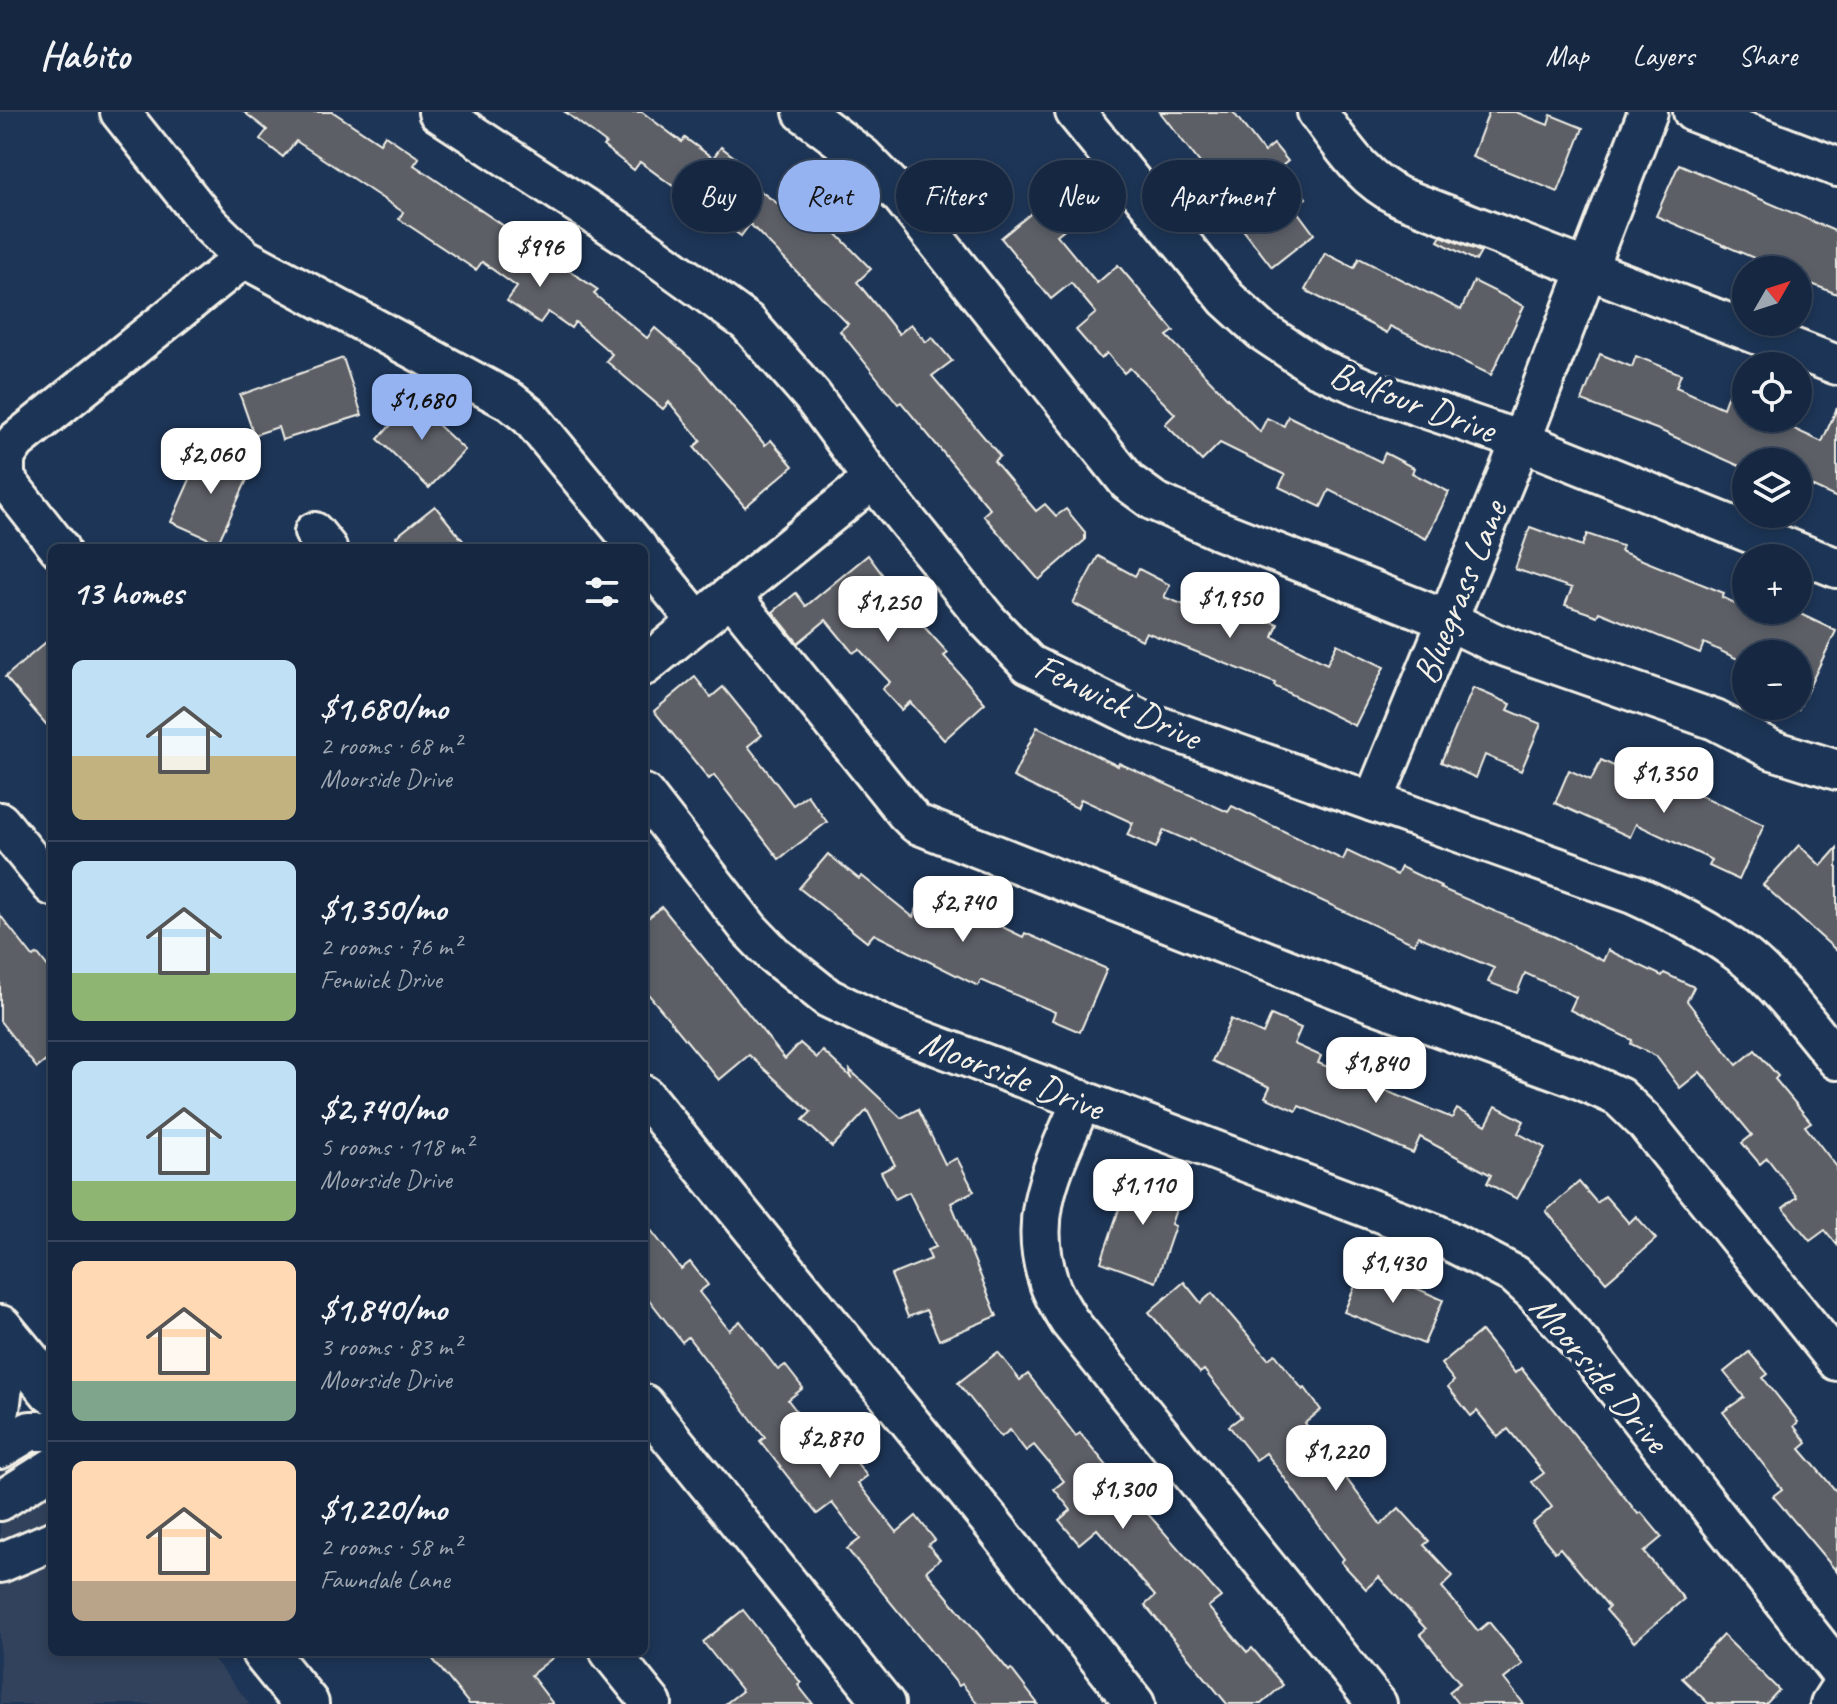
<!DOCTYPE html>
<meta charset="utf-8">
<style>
body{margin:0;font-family:Caveat,sans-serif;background:#1f3048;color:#f1f3f6;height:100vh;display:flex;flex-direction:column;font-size:30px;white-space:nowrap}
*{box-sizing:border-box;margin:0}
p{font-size:26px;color:#9ea6b1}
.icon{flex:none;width:44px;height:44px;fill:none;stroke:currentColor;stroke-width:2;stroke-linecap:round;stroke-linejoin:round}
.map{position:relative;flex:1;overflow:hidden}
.side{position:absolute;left:48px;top:432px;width:600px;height:1112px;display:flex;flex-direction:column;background:#162841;border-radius:12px;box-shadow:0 4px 12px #0003,0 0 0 2px #35445a}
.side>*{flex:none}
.banner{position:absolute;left:672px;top:48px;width:760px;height:72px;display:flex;gap:16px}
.needle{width:52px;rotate:51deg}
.buttons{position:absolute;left:1732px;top:144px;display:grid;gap:16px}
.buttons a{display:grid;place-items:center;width:80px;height:80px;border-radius:50%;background:#162841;box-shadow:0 4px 12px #0003,0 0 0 2px #35445a;font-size:40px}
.price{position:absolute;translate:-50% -68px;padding:0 18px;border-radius:16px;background:#fff;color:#222;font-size:26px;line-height:52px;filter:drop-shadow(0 2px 4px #0008)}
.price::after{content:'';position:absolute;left:50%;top:48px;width:24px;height:18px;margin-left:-12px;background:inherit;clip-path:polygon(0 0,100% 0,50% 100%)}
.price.on{background:#95b2f1;color:#111}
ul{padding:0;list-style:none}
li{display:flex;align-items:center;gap:24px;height:200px;padding:0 24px}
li+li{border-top:2px solid #35445a}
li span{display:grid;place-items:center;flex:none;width:224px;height:160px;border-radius:12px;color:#555}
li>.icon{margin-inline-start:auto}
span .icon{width:96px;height:96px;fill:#fffc;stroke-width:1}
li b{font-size:34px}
h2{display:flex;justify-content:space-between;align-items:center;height:96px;padding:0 24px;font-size:34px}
.chip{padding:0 28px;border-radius:36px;background:#162841;box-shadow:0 4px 12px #0003,0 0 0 2px #35445a;font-size:28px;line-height:72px}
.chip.on{background:#95b2f1;color:#111}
header{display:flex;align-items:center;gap:48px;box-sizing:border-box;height:112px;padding:0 40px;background:#162841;border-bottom:2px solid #35445a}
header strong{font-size:38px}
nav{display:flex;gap:44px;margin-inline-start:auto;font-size:28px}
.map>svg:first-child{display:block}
</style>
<header>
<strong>Habito</strong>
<nav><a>Map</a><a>Layers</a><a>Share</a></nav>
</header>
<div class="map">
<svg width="1837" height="1592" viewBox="0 0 1837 1592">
<rect width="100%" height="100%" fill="#1d3557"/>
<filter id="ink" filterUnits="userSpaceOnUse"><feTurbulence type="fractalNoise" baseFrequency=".0125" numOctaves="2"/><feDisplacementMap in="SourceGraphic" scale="16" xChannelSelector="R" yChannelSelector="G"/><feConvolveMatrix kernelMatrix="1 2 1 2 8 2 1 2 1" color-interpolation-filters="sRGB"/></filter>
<g filter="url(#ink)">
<path fill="#30425c" d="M0,1287L52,1350V1540H208L250,1592H0Z"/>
<g fill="#5b5f66" stroke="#f4f1e8" stroke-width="2">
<path d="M244,0H333L380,31L385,23L419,46L414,53L598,178L594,182L647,226L655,216L699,254L765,333L771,328L793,354L745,395L694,335L701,329L669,290L663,297L606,249L612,242L575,210L571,216L548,200L540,211L507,189L517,175L482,150L476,158L399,107L403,100L296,29L283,45L260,27L267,18Z"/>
<path d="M565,0H642L682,30L685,26L713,46L721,35L746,54L739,64L794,103L802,96L819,113L823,108L871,157L857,170L899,222L911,212L926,230L932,225L952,249L932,264L1000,344L994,349L1036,399L1045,392L1056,404L1066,397L1085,420V428L1039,468L983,403L990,397L901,290L898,292L840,219L848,212L750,112L741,124L640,50L634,58L603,34L606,31Z"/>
<path d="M1160,0H1233L1264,40L1274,32L1288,49L1282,54L1306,86L1294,95L1314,122L1272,155L1231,102L1237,98Z"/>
<path d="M1489,0H1516L1548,13L1551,3L1583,16L1558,80L1472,45Z"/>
<path d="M1679,52L1837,120V182L1799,167L1798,158H1782L1656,104Z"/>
<path d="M1057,80L1078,106L1057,123L1097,171L1118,153L1174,219L1167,224L1260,320L1267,306L1284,314L1288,304L1381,350L1385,341L1414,356L1412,361L1449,380L1426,427L1329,378L1321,395L1279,375L1285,363L1220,331L1202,349L1165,312L1175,302L1130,256L1124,261L1107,241L1101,247L1076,218L1096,201L1071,171L1051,187L1001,126Z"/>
<path d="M1441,124L1481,140L1476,149L1438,129Z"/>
<path d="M1325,141L1354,156L1359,146L1461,198L1474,169L1524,194L1491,263L1390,214L1387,221L1305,178Z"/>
<path d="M1600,242L1632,255L1636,244L1681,262L1676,275L1723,296L1728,282L1746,290V306H1785L1783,312L1822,330L1837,296V386L1798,368V350H1746V357L1659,318L1582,289Z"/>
<path d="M343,246L362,303L282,328L278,315L254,323L240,283Z"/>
<path d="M420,282L440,301L434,309L465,338L429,376L378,327Z"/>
<path d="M203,338L251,359L218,431L171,410Z"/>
<path d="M435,394L469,436H405L396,425Z"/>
<path d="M1530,415L1582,434L1587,422L1622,434L1620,439L1724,481L1722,485L1765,506L1769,498H1792L1836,519L1798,598V542H1746V551L1704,531L1700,541L1599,500L1597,504L1565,493L1572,476L1515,457Z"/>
<path d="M868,443L908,497L948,541L944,544L985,591L944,628L910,590L901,598L882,577L890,570L859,537L853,541L826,508L798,531L773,500L796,481L806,494Z"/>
<path d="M1098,444L1135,464L1139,457L1170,473L1164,485L1210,503L1217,487L1278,512L1273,525L1327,552L1337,532L1384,555L1355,614L1274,574L1275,571L1146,520L1142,528L1073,491Z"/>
<path d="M52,525V619L5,565Z"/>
<path d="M695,565L711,585L723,575L762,623L748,634L793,693L807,683L827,710L779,747L714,663L709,667L654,599Z"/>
<path d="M1473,576L1511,592L1508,598L1541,612L1521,659L1485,643L1476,666L1441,650Z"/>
<path d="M1037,615L1118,654L1119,651L1228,700L1232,694L1343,748L1347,739L1397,763L1401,755L1441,774L1440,776L1555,825L1603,849L1608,838L1662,864L1664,861L1694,875L1687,889L1737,953L1755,938L1778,964L1775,967L1811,1010L1805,1014L1837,1055V1133L1825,1118L1810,1129L1783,1096L1797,1085L1767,1046L1760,1052L1742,1031L1752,1023L1700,960L1680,976L1656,944L1631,932L1632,928L1570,898L1576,885L1525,861L1517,881L1488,870L1494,856L1418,824L1414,832L1190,727L1189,729L1164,718L1156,736L1127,723L1133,711L1081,687L1077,696L1013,665Z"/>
<path d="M1601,648L1674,682L1679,673L1764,713L1739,768L1709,754L1712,748L1636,712L1630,725L1555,691L1569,658L1591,668Z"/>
<path d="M1799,733L1821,754L1837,736V839L1763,773Z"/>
<path d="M828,742L859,767L862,764L913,805L918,794L941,806L949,789L1023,825L1025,821L1107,857L1080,920L1052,908L1055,900L981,868L978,874L874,822L867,830L799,776Z"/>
<path d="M662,795L785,947L800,931L817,946L823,939L851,965L850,958L901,1006L918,997L945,1052L957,1046L974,1079L951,1091L997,1204L939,1228L926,1198L908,1205L891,1163L931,1147L927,1138L936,1135L909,1080L895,1087L881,1060L895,1053L867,998L832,1035L803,1008L811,1000L749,943L719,968L644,877V809Z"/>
<path d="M0,803L33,845L38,842L52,860V944L37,956L0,909Z"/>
<path d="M1271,903L1301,916L1294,932L1321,944L1318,951L1452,1006L1457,997L1486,1013L1496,994L1524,1009L1518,1021L1545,1036L1517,1087L1487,1071L1491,1063L1420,1025L1413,1041L1299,994L1296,999L1265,985L1270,975L1212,949L1231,907L1263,922Z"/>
<path d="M1132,1059L1183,1077L1171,1112L1175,1114L1156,1170L1101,1150Z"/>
<path d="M1579,1070L1597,1091L1605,1084L1629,1111L1636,1104L1656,1127L1606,1170L1546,1099Z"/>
<path d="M644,1109L681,1157L690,1150L708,1173L699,1180L729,1218L740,1209L778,1258L785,1253L803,1276L788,1288L822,1332L835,1322L867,1364L858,1371L897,1420L916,1404L935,1428L928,1433L940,1447L926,1459L1009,1559L1011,1557L1038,1592H978L962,1572L959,1574L847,1437L860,1427L832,1391L817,1402L760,1329L765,1325L688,1225L682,1230L644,1181Z"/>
<path d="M1364,1153L1443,1188L1424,1232L1344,1200Z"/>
<path d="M1184,1170L1201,1191L1212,1181L1268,1247L1275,1242L1303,1278L1305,1276L1321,1298L1305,1311L1381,1413L1399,1396L1429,1429L1424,1433L1453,1464L1442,1475L1478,1519L1489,1510L1523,1552L1504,1567L1524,1592H1458L1449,1580L1460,1571L1420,1522L1426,1517L1379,1465L1366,1477L1341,1450L1344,1447L1266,1341L1256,1348L1229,1314L1241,1305L1204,1258L1200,1261L1149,1200Z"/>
<path d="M1481,1219L1515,1261L1521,1256L1638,1402L1641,1400L1662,1425L1644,1440L1684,1487L1634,1530L1606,1498L1609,1495L1560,1436L1555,1440L1532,1412L1552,1395L1532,1370L1544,1361L1508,1317L1498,1325L1477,1299L1471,1304L1448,1275L1454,1269L1441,1252Z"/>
<path d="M998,1240L1020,1268L1028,1262L1076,1324L1080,1321L1112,1360L1117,1355L1139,1382L1134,1386L1221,1485L1208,1495L1247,1540L1252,1536L1283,1573L1261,1592H1227L1145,1493L1155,1484L1097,1417L1079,1432L1059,1408L1071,1398L1054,1377L1064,1369L1034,1333L1026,1339L1010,1318L1001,1325L958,1271Z"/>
<path d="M1749,1240L1768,1262L1763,1266L1798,1310L1794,1314L1807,1331L1800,1337L1837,1380V1460L1773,1384L1782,1377L1723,1300L1744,1285L1724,1260Z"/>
<path d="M743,1498L801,1571L798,1573L813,1592H725L742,1579L703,1530Z"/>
<path d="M1723,1523L1779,1578L1766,1592H1709L1682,1566Z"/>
<path d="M427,1540H560L531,1563L553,1592H469Z"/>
</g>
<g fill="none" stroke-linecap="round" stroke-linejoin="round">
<defs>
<g id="minor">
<path d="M120,0L210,113L244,146L510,289L530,305L638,436"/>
<path d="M438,0L629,125L747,210L812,284L873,367L987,508L1029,552L1142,608L1633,782C1672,800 1712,819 1746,846C1781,875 1809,914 1837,948"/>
<path d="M803,0L863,45L902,85L1128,370L1154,389L1218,418L1447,508L1495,531L1715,608L1773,638L1837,658"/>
<path d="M1075,0L1227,187L1262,219L1316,255L1365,276L1521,329L1837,456"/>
<path d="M1317,0C1342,33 1361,66 1400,85L1837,253"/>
<path d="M1693,0L1837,55"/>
<path d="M314,420L327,436"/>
<path d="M59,436L5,367V345L16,329L244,146"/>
<path d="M644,444L698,510"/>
<path d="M731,483L906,701L917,712L1371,890L1575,965L1619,985L1645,1010L1837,1249"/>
<path d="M644,554L873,367"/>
<path d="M644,682L750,818L774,843L828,886L890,916L1434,1121L1515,1163L1535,1181L1585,1237L1837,1557"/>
<path d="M1373,690L1521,329L1648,0"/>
<path d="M0,710L52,774"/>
<path d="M644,983L992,1411L1135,1592"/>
<path d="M1082,988C1056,1051 1025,1100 1049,1171C1053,1184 1062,1197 1069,1209L1377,1592"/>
<path d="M644,1292L885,1592"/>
<path d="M0,1298L9,1227"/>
<path d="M0,1337L30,1319H52"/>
<path d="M0,1389L52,1356"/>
<path d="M0,1451L52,1429"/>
<path d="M610,1540L652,1592"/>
<path d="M1830,1592L1837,1581"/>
</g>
<g id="major">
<path d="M0,1216L52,1279"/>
<path d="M264,1540L306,1592"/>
</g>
</defs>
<use href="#minor" stroke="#f4f1e8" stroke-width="44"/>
<use href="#major" stroke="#f4f1e8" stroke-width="50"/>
<use href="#minor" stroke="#1d3557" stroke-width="38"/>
<use href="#major" stroke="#1d3557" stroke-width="44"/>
</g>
</g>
<g text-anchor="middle" stroke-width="8" stroke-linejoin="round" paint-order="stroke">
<g font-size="38" fill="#f4f1e8" stroke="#1d3557">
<text transform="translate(1413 289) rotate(20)" y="13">Balfour Drive</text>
<text transform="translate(1459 480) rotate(-68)" y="13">Bluegrass Lane</text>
<text transform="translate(1118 589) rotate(25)" y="13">Fenwick Drive</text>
<text transform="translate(1012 962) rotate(21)" y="13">Moorside Drive</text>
<text transform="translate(1600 1261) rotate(50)" y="13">Moorside Drive</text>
</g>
</g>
</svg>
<div class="buttons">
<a><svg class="needle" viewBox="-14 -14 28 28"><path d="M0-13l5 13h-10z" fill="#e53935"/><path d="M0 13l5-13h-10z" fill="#9ea6b1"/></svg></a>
<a><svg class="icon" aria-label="locate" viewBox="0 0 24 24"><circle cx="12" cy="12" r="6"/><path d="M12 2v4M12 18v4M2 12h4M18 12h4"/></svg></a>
<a><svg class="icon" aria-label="layers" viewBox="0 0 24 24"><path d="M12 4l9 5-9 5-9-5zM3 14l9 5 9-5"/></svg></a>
<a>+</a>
<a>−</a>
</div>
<b class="price" style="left:540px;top:177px">$996</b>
<b class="price on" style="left:422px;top:330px">$1,680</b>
<b class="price" style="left:211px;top:384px">$2,060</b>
<b class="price" style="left:1230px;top:528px">$1,950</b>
<b class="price" style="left:888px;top:532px">$1,250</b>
<b class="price" style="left:1664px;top:703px">$1,350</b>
<b class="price" style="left:963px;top:832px">$2,740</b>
<b class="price" style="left:1376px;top:993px">$1,840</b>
<b class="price" style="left:1143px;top:1115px">$1,110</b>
<b class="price" style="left:1393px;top:1193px">$1,430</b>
<b class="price" style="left:830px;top:1368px">$2,870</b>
<b class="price" style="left:1336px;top:1381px">$1,220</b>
<b class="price" style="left:1123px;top:1419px">$1,300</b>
<div class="banner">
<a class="chip">Buy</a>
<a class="chip on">Rent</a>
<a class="chip">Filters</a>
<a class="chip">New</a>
<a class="chip">Apartment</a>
</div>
<section class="side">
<h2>13 homes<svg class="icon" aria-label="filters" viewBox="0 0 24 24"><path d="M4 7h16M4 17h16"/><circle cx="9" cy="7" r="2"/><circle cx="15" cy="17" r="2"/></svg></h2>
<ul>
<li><span style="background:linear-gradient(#bfe0f5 60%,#c2b280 0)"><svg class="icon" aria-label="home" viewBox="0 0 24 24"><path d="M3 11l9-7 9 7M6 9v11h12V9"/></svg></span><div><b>$1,680/mo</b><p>2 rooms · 68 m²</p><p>Moorside Drive</p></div></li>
<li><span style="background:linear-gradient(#bfe0f5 70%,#8fb573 0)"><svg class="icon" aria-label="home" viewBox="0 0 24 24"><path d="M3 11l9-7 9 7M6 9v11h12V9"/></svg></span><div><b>$1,350/mo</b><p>2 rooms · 76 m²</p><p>Fenwick Drive</p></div></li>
<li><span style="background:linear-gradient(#bfe0f5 75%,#8fb573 0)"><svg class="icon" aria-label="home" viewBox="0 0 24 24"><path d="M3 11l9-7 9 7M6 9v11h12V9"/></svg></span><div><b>$2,740/mo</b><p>5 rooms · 118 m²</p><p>Moorside Drive</p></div></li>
<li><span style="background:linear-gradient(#ffd9b3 75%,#7fa58c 0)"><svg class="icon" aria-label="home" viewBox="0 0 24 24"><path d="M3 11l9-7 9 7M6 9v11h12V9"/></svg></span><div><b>$1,840/mo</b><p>3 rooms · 83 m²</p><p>Moorside Drive</p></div></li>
<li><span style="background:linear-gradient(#ffd9b3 75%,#b9a48a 0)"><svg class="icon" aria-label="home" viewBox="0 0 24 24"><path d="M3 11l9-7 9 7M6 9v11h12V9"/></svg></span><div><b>$1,220/mo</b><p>2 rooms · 58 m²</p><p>Fawndale Lane</p></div></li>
</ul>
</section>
</div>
